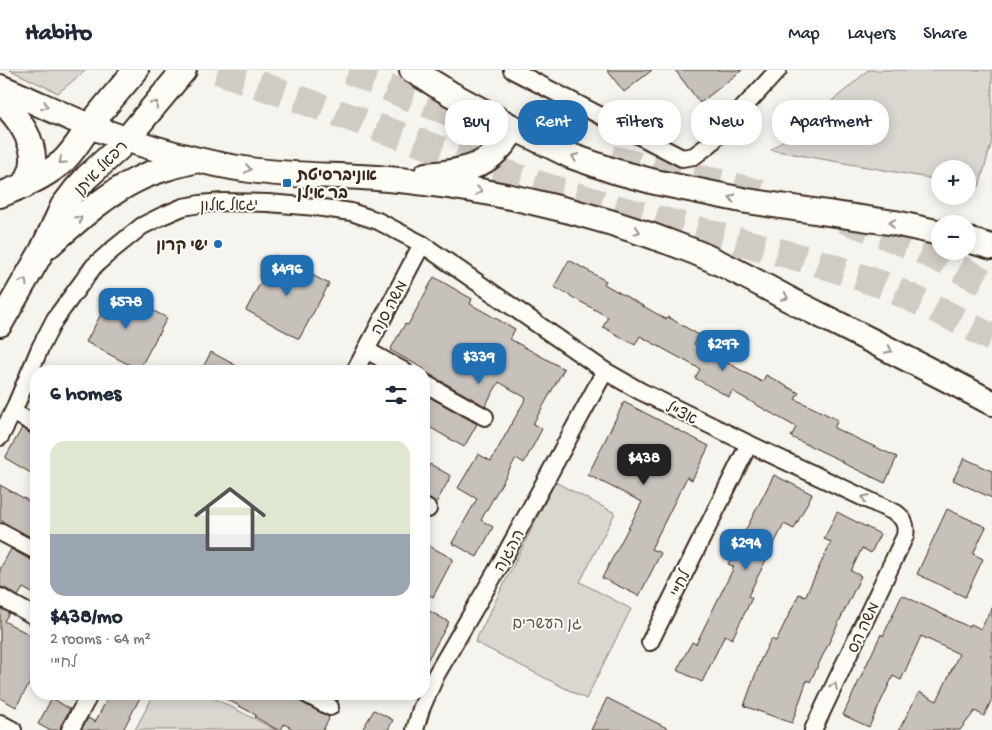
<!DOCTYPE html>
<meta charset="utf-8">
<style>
body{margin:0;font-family:"Gochi Hand","Playpen Sans Hebrew",sans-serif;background:#f6f6f7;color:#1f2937;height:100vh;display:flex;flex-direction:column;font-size:19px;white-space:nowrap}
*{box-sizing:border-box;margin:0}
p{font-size:16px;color:#747a83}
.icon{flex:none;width:28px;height:28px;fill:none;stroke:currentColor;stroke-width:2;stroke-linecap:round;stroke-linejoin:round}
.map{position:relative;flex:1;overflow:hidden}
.side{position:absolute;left:30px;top:295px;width:400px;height:335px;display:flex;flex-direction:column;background:#fff;border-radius:20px;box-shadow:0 2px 12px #0003}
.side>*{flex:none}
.guide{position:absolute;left:445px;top:30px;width:471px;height:45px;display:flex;gap:10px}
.buttons{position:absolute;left:931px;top:90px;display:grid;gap:10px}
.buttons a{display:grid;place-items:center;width:45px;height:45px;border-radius:50%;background:#fff;box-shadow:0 2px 12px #0003;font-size:25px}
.price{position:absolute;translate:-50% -42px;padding:0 11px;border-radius:10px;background:#1f6fb2;color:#fff;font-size:16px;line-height:32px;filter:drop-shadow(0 1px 2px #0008)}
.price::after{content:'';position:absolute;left:50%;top:30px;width:15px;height:11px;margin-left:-8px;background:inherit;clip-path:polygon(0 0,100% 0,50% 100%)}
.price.selected{background:#222;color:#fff}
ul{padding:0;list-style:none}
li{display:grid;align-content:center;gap:10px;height:265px;padding:0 20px}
li span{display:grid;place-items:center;height:155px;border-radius:15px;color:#555}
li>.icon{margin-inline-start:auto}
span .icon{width:90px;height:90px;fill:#fffc;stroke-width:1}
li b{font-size:21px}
h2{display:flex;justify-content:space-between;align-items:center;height:60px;padding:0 20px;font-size:21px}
.chip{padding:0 18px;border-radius:20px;background:#fff;box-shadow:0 2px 12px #0003;font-size:18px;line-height:45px}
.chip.selected{background:#1f6fb2;color:#fff}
header{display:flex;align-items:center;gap:30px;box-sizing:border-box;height:70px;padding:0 25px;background:#fff;border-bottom:1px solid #e0e1e3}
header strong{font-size:24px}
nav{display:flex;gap:28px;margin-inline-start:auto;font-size:18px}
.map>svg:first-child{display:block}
</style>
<header>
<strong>Habito</strong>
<nav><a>Map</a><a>Layers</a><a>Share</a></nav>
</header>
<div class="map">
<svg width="992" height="660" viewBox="0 0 992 660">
<rect width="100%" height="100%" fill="#f5f4ee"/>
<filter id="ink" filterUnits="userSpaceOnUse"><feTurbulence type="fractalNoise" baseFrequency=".02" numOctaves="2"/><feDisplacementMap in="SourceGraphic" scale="10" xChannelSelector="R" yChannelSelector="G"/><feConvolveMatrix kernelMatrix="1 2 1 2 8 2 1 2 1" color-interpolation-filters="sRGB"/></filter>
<g filter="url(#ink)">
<g fill="#dad6d0" stroke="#8a8077">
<path d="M10,0H86L58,23Z"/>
<path d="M868,0H992V71L979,117L968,115V99H940V110L771,80L849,17Z"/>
<path d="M555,412L615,443L580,512L631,539L586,629L475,572Z"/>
<path d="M154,624H206L276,660H135Z"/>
</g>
<g fill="#c7c1bb" stroke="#3b2a1e">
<path d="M607,0H652L624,22Z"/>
<path d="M675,0H742L700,33Z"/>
<path d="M275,185L329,214L299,269L246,240Z"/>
<path d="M569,190L606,211L604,214L666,249L668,247L699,265L694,274L762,312L766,305L799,323L795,329L838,350L834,358L897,387L885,413L843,393L844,392L791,367L796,357L732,321L729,327L695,308L700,299L640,266L635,275L603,257L608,247L554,217Z"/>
<path d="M434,207L472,229L470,234L515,259L510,269L564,299L533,354L542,359L524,393L516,388L481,450L493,457L477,487L452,473L477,429L458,418L478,384L491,391L526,328L499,312L485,336L429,304L424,303V299L390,280L405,254L408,255Z"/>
<path d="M114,220L167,248L139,300L86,272Z"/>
<path d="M211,282L246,301H201Z"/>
<path d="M424,324L477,354L464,377L424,354Z"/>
<path d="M624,332L709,376L692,410L687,407L651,479L661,483L639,526L602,508L642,432L588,405Z"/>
<path d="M22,358L31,364L36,365V406L5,388Z"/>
<path d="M964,388L992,401V428L953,410Z"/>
<path d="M430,394L451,406L436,433L432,430L424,427V406Z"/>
<path d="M774,405L812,424L794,459L784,454L748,526L752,528L732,569L725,565L702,612L677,600L692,572L696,574L734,497L728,494Z"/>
<path d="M0,415L36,435V470L0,450Z"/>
<path d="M947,439L986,457L973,484L983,489L965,527L917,504Z"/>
<path d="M837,442L880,464L871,483L862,478L851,501L861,506L810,612L807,610L792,653L744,636L761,589L771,569L776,571L799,524L805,527L831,472L824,469Z"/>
<path d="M424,473L453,489L433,527L424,522Z"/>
<path d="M11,479L31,490L36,491V525L23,518L18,526L5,518L0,517V499Z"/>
<path d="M902,525L969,557L971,554L981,559L992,537V629L984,646L975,641L960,660H899L919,622L937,631L959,584L921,566L901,610L893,606L869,657L843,645L881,564L883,566Z"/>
<path d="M0,538L9,543L4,551L36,568V602L16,637L0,628Z"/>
<path d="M424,538L449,552L424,596Z"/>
<path d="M110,624H142L123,660H81L88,648L95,652Z"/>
<path d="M217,624H296L297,629L301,632L329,647L328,648L329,649L323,660H295L284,654L281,660H278L255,647L256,645Z"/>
<path d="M327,624H341L338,631Z"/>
<path d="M52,628L70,639L61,655L60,660H49L38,654Z"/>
<path d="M607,628L671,660H591Z"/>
<path d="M374,640L393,650L388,660H362Z"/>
</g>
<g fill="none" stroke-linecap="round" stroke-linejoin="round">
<g stroke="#d0ccc4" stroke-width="28" stroke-dasharray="28 14" stroke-linecap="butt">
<path d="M218,0L524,110L611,137L816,192L883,215L940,241L992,268"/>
<path d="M349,0L407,26L494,59L518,65"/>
<path d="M611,89L673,104L716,112L771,126"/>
<path d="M843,149C894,167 945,190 992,216"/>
</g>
<defs>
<g id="street">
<path d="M512,0L682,88L694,86L710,74L778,0"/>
<path d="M366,280L404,301"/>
<path d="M355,301L422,174"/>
<path d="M424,313L485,347"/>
<path d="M13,342L36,355"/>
<path d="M0,367L13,342L40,278L55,249L94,196L111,181L142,156L162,146L183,137L200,134L222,132L268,133L316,137L351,142L378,151L422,174L605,301L640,321L749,374L896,443C904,449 907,455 905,466L813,660"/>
<path d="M424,437L428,439"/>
<path d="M0,462L36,481"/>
<path d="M0,527L36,547"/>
<path d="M650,572L749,374"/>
<path d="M306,624L330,637"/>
<path d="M0,653L13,660"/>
<path d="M70,660L90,624"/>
<path d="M415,660L421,639L436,605L497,500L605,301"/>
</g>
<g id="secondary">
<path d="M412,0L451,24L514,58L571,86L614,101L655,112L747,131L895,153L940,163"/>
<path d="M0,17C29,29 58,43 87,55C139,75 195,92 250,100C292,106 335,105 377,108C429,112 482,120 533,132C587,144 639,160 690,180C726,194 760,214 794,232C860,265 927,298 992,333"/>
<path d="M0,30C17,46 38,73 32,98C30,105 27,110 24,116"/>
<path d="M426,105C468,101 492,97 514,58"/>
<path d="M0,125C22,116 41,109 61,93C73,83 80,69 89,57C104,37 120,19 136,0"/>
<path d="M968,170L992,177"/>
<path d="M47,177C75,153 103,126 136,110C156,100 177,95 198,90"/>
<path d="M0,254L42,181L57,149L63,136L76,119L87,107L120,77L184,0"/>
</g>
</defs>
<use href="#street" stroke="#3b2a1e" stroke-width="20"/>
<use href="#secondary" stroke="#3b2a1e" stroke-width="28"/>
<use href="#street" stroke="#fdfcf7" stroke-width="16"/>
<use href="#secondary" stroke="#fdfcf7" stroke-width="24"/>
</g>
<defs><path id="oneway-chevron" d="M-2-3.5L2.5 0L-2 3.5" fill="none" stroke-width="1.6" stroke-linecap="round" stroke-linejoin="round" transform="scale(1.25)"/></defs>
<g stroke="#9c938a">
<use href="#oneway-chevron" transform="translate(155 34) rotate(-50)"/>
<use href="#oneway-chevron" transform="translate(45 36) rotate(23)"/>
<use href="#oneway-chevron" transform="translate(575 87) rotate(-158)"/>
<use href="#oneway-chevron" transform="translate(62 91) rotate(138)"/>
<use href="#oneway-chevron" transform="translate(248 99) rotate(9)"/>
<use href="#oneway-chevron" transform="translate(479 121) rotate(9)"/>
<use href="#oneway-chevron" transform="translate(732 128) rotate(-168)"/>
<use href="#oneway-chevron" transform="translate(79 149) rotate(-40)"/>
<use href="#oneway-chevron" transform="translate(892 153) rotate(-171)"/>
<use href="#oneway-chevron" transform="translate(637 161) rotate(18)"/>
<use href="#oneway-chevron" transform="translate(24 212) rotate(-60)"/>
<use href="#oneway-chevron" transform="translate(785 227) rotate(27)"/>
<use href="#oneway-chevron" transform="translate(889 280) rotate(27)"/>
<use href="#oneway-chevron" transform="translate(865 428) rotate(-155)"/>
<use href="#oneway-chevron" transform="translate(834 616) rotate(-65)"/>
</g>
</g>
<g fill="#1f6fb2" stroke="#fdfcf7" stroke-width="2">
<rect x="282" y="108" width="10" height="10" rx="2.5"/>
<circle cx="218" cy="174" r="5"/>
</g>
<g text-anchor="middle" stroke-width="4" stroke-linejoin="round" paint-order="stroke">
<g font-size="16" fill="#3b2a1e" stroke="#fdfcf7">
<text transform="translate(100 97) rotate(-46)" y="6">רפאל איתן</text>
<text transform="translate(229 134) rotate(-1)" y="6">יגאל אלון</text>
<text transform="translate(388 237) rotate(-62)" y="6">משה סנה</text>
<text transform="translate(682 342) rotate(26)" y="6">אצ"ל</text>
<text transform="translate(508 480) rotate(-61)" y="6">ההגנה</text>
<text transform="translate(679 513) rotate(-64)" y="6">לח"י</text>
<text transform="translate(862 557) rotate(-65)" y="6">משה הס</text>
</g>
<g font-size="16" font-weight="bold" fill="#3b2a1e" stroke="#fdfcf7" text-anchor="start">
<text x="297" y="110">אוניברסיטת<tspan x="297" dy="18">בר אילן</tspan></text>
<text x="208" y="180" text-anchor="end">ישי קרון</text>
</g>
<g font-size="16" fill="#63554a" stroke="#fdfcf7">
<text x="547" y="558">גן העשרים</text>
</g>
</g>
</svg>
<div class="buttons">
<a>+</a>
<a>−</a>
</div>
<b class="price" style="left:287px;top:227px">$496</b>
<b class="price" style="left:126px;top:260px">$578</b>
<b class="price" style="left:723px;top:302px">$297</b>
<b class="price" style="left:479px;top:315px">$339</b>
<b class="price selected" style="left:644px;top:416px">$438</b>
<b class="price" style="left:746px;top:501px">$294</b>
<div class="guide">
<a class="chip">Buy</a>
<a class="chip selected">Rent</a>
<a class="chip">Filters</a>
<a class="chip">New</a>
<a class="chip">Apartment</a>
</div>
<section class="side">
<h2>6 homes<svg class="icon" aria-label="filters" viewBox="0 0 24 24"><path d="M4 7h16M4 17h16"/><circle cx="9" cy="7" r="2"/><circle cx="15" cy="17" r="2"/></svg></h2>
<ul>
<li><span style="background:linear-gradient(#dfe7d0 60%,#9aa5b1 0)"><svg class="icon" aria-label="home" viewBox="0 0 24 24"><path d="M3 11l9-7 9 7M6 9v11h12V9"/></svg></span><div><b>$438/mo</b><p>2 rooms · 64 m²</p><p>לח&quot;י</p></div></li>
</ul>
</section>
</div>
